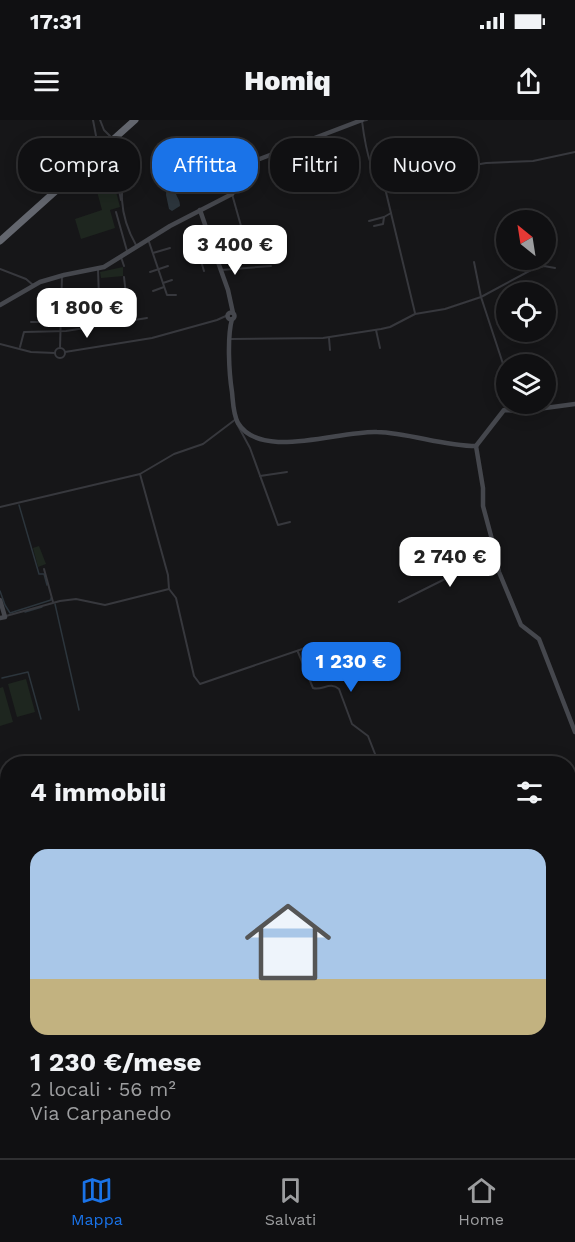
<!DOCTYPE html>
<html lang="it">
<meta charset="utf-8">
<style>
body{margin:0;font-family:"Work Sans",sans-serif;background:#1e1e20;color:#f1f3f6;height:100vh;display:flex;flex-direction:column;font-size:22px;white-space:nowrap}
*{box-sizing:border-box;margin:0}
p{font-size:20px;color:#9c9d9f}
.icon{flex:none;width:33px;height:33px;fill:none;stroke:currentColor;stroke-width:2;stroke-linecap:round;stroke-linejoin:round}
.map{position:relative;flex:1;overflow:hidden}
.side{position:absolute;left:0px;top:636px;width:576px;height:402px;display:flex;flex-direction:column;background:#101012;border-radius:24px 24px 0 0;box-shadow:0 3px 15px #0003,0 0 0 2px #303032}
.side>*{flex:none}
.banner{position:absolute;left:18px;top:18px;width:540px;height:54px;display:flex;gap:12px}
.needle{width:39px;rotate:330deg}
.buttons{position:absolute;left:496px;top:90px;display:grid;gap:12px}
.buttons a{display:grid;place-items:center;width:60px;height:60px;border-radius:50%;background:#101012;box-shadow:0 3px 15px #0003,0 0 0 2px #303032;font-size:30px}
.price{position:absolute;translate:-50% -51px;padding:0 14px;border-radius:12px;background:#fff;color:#222;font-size:20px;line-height:39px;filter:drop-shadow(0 2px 3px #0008)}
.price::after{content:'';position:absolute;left:50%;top:36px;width:18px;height:14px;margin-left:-9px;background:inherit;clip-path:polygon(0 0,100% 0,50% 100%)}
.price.on{background:#1a73e8;color:#fff}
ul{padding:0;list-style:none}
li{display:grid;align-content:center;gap:12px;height:318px;padding:0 30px}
li span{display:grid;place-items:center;height:186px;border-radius:18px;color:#555}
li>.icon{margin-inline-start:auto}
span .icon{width:108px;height:108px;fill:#fffc;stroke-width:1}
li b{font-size:26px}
h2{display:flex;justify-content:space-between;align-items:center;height:72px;padding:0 30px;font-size:26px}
.chip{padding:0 21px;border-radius:24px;background:#101012;box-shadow:0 3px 15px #0003,0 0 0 2px #303032;font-size:21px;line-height:54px}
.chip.on{background:#1a73e8;color:#fff}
.status{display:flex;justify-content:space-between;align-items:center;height:42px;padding:0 30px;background:#101012;direction:ltr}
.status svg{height:16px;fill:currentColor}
header{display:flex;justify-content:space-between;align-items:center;height:78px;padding:0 30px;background:#101012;font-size:27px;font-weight:800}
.menu{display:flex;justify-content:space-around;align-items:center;height:84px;border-top:2px solid #303032;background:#101012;font-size:16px;color:#9c9d9f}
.menu a{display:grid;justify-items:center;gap:3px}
.menu .on{color:#1a73e8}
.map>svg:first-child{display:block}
</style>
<div class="status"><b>17:31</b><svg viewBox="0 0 49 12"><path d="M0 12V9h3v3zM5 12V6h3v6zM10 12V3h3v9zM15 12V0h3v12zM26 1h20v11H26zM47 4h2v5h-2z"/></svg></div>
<header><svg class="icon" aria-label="menu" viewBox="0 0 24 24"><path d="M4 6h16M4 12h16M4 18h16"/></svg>Homiq<svg class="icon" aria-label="share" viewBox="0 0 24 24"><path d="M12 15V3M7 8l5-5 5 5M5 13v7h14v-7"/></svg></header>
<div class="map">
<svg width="575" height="1038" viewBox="0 0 575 1038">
<rect width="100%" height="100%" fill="#161618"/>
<path fill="#222225" d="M4,910L7,923V937L0,939V911Z"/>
<g fill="#1e261f">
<path d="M113,60L120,87L110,90L115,108L81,119L75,99L102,90L95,64Z"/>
<path d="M123,147V156L101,158L100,152Z"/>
<path d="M64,176H86L87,191H64Z"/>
<path d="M39,426L46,444L38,447L33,428Z"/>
<path d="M26,559L35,592L17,597L8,564Z"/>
<path d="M3,567L13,602L0,606V568Z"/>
</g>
<path fill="#2c353c" d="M167,58H171C174,64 174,70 176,74C178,79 180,80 180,86L172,91L169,89L166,75Z"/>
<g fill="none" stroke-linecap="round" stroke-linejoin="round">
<g stroke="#2c353c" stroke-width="1.5">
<path d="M19,385L39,454H44L47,465"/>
<path d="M0,471L5,485L10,493L51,480V478"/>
<path d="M55,484L79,590"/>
<path d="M25,492L42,487"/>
<path d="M2,558L28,552L41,599"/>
<path d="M568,838L575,836"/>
</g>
<g stroke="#37383d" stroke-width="2">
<path d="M100,0L104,10L111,17"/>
<path d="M367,0L362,1C364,17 370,57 384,64L414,56L486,43L533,41L575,32"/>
<path d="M315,18L322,51"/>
<path d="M115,21C129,38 121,60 122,80C123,97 128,111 136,125"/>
<path d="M79,38L97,21L93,0"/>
<path d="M384,64L415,193"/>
<path d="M118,65L121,80"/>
<path d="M232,74L241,106"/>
<path d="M116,92L127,131"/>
<path d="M369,101L384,97L391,93"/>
<path d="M374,106L383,104L384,97"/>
<path d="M148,119L167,175H176"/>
<path d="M153,133L170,128"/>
<path d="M121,137L124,146"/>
<path d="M474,142L481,177L507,256"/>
<path d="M0,149L26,159L33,165"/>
<path d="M98,150L100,206"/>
<path d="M221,150L271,146"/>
<path d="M204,151L198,131L209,126"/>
<path d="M150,152L168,146"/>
<path d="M124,157L129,201"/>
<path d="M163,163L172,160"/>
<path d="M153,171L164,167"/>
<path d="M99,181L126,176"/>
<path d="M31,202H60"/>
<path d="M376,210L380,228"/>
<path d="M329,218L330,230"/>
<path d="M230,219L323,218L381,209L390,207L415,194L445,189L481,177L533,149L544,146L555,148"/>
<path d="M0,224L31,232L55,233"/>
<path d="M20,227L24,212L66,211L147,198"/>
<path d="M60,228L62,156"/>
<circle cx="60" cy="233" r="5"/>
<path d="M65,232L152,218L217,200L228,195"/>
<path d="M236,302L250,328L278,405L290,402"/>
<path d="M140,354L168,455L169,469"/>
<path d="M260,356L287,352"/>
<path d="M0,387L140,354L174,334L203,324L236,299"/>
<path d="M44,449L53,482"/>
<path d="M169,469L176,478L194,556L200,564L314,525"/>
<path d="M399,482L473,445L495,437"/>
<path d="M6,496L60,481L76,479L105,485L169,469"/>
<path d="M298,532L313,568C322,571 330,561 339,569L352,604L368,616L379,644"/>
<path d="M568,764L575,760"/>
<path d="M568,780L575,778"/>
<path d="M0,811L8,809"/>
<path d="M568,814L575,824"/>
<path d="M568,868L572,887L568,889"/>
<path d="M0,882L8,880"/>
<path d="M0,908V909"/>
<path d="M5,908L8,907"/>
<path d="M568,1003L575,999"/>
<path d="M19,1030L20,1035"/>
<path d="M54,1030L56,1034L62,1037L90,1030"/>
<path d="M209,1030L213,1036"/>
<path d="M235,1030L238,1038"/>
<path d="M263,1030L266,1038"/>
<path d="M301,1030L304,1034L307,1030"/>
<path d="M380,1033L395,1030"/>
<path d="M143,1038L153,1032"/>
<path d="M208,1038L228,1030"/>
<path d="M295,1038L302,1033"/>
</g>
<g stroke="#45474d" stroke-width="4.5">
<path d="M200,90L211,122"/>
<circle cx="212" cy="125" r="3"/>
<path d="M213,128L228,170L233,193"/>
<path d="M0,185L40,162L64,155L104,147L170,106L232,74L257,40L362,0"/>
<circle cx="231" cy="196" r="3.5"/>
<path d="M232,199C227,217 229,253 232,272C233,281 233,294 238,303C261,341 340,310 377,312C410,313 443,326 476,326"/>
<path d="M476,326L483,368V386L494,427L499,452L521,505L539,519L575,612"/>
<path d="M476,326L504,290L523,291L575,284"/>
<path d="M0,480L5,497L0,498"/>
<path d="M0,708L8,724"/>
<path d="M0,841L8,839"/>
<path d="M568,842L575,841"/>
<path d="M0,1002L8,998"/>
<path d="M154,1030L159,1038"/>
</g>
<path stroke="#63666e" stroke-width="7" d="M0,121L135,0"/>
</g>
</svg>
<div class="buttons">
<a><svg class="needle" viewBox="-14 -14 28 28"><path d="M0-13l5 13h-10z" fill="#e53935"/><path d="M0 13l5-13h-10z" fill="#9c9d9f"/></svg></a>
<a><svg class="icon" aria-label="locate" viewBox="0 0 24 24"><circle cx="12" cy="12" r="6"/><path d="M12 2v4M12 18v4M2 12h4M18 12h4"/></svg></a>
<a><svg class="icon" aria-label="layers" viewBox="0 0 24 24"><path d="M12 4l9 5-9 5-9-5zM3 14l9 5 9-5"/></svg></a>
</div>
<b class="price" style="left:235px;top:156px">3 400 €</b>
<b class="price" style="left:87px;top:219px">1 800 €</b>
<b class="price" style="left:450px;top:468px">2 740 €</b>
<b class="price on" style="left:351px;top:573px">1 230 €</b>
<div class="banner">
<a class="chip">Compra</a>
<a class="chip on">Affitta</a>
<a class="chip">Filtri</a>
<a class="chip">Nuovo</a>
</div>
<section class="side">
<h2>4 immobili<svg class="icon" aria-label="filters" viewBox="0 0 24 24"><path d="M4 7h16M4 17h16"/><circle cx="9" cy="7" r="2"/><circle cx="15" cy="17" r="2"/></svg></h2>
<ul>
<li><span style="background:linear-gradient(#a9c7e8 70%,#c2b280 0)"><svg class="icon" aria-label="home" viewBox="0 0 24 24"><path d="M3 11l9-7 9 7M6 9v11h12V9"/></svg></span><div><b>1 230 €/mese</b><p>2 locali · 56 m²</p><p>Via Carpanedo</p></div></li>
</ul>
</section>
</div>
<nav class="menu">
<a class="on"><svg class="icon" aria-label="map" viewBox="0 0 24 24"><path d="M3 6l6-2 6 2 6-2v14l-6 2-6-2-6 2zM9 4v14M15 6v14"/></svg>Mappa</a>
<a><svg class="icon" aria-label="saved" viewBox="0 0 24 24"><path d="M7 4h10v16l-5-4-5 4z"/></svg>Salvati</a>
<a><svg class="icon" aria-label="home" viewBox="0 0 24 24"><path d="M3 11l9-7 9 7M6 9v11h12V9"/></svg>Home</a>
</nav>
